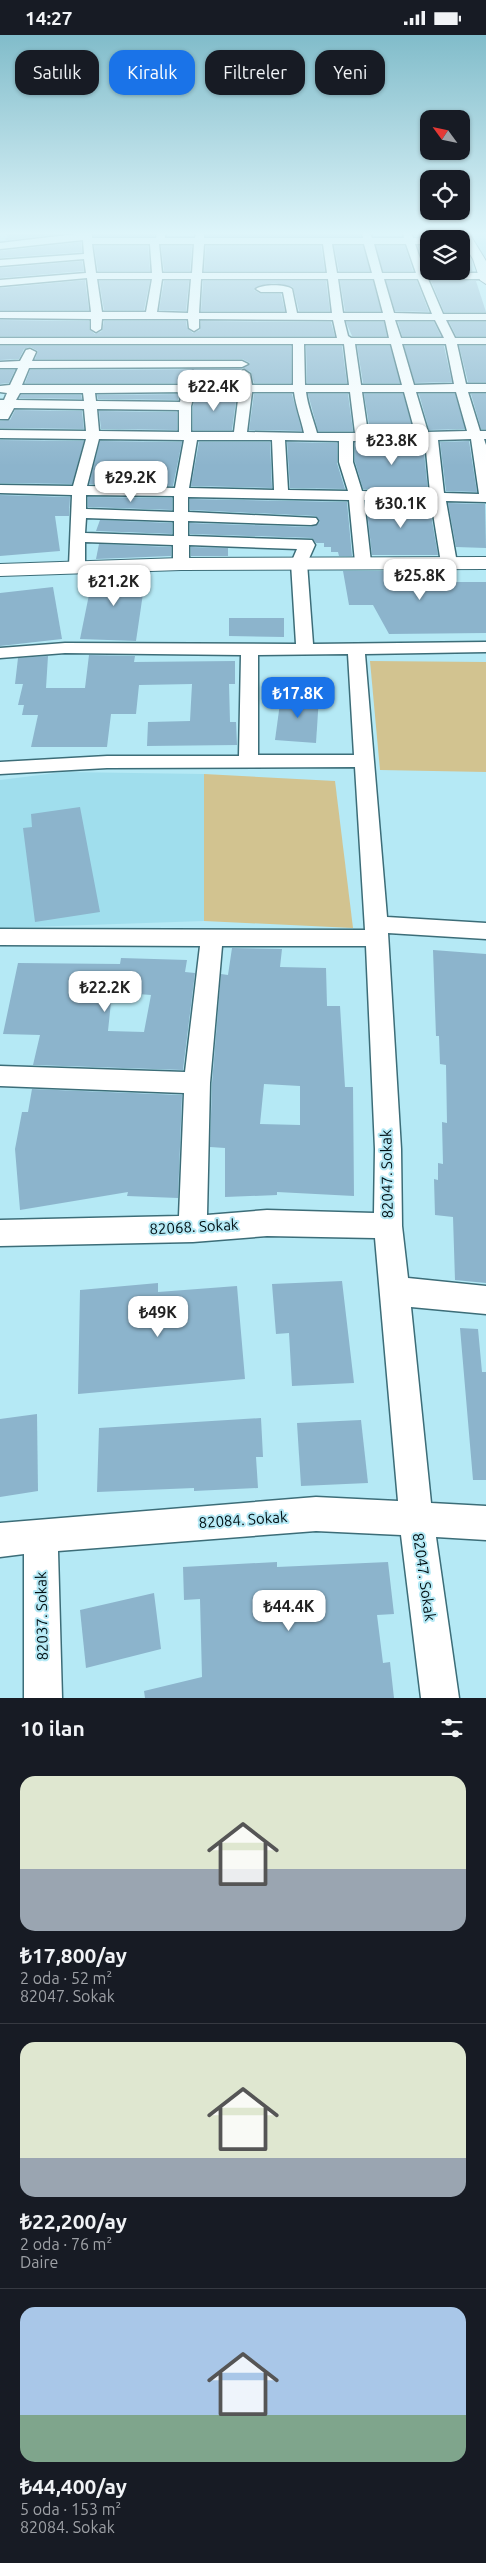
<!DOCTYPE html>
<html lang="tr">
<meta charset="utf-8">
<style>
body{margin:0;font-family:Ubuntu,sans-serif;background:#242831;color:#f1f3f6;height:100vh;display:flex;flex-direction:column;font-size:19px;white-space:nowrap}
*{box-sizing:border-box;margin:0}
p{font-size:16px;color:#9ea1a6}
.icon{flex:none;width:28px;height:28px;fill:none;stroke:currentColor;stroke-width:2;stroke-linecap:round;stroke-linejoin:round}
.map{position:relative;height:1663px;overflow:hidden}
.sheet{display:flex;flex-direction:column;background:#171b24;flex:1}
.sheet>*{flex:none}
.banner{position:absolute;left:15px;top:15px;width:456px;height:45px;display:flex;gap:10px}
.needle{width:32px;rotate:303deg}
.buttons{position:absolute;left:420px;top:75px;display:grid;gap:10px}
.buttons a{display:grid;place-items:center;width:50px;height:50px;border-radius:10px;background:#171b24;box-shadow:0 1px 4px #0004;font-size:25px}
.price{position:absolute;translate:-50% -42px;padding:0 11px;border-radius:10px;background:#fff;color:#222;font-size:16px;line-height:32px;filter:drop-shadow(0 1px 2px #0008)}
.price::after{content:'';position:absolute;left:50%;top:30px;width:15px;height:11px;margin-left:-8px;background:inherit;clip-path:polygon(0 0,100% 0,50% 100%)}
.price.selected{background:#1a73e8;color:#fff}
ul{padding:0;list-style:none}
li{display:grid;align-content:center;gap:10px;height:265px;padding:0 20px}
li+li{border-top:1px solid #363941}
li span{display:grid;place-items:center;height:155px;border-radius:15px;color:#555}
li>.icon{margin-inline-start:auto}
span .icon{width:90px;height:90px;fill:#fffc;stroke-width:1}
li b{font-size:21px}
h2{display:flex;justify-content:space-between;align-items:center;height:60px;padding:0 20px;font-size:21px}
.tag{padding:0 18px;border-radius:15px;background:#171b24;box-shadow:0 1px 4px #0004;font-size:18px;line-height:45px}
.tag.selected{background:#1a73e8;color:#fff}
.status{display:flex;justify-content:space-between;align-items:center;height:35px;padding:0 25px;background:#171b24;direction:ltr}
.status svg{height:14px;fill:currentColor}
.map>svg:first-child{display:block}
</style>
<div class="status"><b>14:27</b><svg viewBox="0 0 49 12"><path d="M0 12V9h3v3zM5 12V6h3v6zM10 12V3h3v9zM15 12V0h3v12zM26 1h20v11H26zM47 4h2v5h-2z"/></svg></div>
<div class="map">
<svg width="486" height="1663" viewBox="0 0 486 1663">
<rect width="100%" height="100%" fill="#b5e9f5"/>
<g fill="#a0deed">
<path d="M471,198H486V222H481Z"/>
<path d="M64,737L204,739V886L0,893V745Z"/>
</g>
<g fill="#d2c390">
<path d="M370,626L486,627V737L380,735Z"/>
<path d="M204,739L335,746L353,893L204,886Z"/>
</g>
<g fill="#8cb4cc" fill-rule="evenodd">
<path d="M5,198H69L6,205L5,203H8Z"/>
<path d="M94,198H155L154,201H94Z"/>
<path d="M206,198H360L361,201H206Z"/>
<path d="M413,198H450L456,199L458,204H433L414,201Z"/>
<path d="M81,207L82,217L0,223V216Z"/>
<path d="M461,208L466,216L472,236H461Z"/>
<path d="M94,211H148L150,236H98Z"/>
<path d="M161,211H192L190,236H164Z"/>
<path d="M206,211H321L325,236H204Z"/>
<path d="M334,211H363L370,236H339Z"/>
<path d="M376,211H405L413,236H383Z"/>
<path d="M418,211H429V236H426Z"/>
<path d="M82,226L84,236L0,243V233Z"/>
<path d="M85,245L89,275H0V253Z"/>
<path d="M99,246H150L144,275H104Z"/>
<path d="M164,246H189L186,276L159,275Z"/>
<path d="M203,246H326L330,276H299L293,252L274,248L259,251L254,255L261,259H281L285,276H201Z"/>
<path d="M340,246H373L381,276H345Z"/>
<path d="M386,246H417L429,277L395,276Z"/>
<path d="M431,246H476L486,277H444Z"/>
<path d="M0,285L89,286V294L95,299L102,296L104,286H186L187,293L193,298L200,295L201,286L331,287L335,301H0Z"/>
<path d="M346,287H384L387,301H352Z"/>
<path d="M398,287H434L441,301H402Z"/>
<path d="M449,287H486V301H456Z"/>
<path d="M0,311H291V348H254L251,337L243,333L250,328L242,324H35L38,316L30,312L24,314L19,324L0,325Z"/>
<path d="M306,311H342L347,348H307Z"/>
<path d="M357,311H390L400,348H363Z"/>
<path d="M404,311H444L452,347L415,348Z"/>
<path d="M459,311H486V347H468Z"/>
<path d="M192,334L185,339L183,348H25L30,335L242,334L236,339L238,348H199L201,339Z"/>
<path d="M0,335H15L9,348L0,349Z"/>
<path d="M180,359L178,365L98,364L97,360Z"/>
<path d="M196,359H237L232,395H193V371Z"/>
<path d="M254,359H292L302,396L249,395Z"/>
<path d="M308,359H348L353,396H318Z"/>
<path d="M364,359H403L413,395L370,396Z"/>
<path d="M419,359H455L465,394L429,395Z"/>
<path d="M471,359H486V394H481Z"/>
<path d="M21,360H81L82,364L19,363Z"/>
<path d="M15,375L82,376L84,394L0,393V386L10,385Z"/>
<path d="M99,376L177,377V395L101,394Z"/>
<path d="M0,405L84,406L72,449L0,448Z"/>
<path d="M100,406L182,407L173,451L89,449Z"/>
<path d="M469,406L477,457L446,456L440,407Z"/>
<path d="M199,407H270L272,453L191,451Z"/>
<path d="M287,407L337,408V428L345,454L290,453Z"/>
<path d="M423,407L428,456L363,454L355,427V408Z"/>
<path d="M0,460L70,462L69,481H55L60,516L0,521Z"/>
<path d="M88,462L172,463V475L88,472Z"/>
<path d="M190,464L347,467L352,521H339L338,517H331V512H324V508H316L312,503L190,499V488L311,492L320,487L316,481L190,475Z"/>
<path d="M366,467L429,468L438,520H372Z"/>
<path d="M448,468L485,469L486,513L456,512Z"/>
<path d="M100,485L172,488V499L96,496Z"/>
<path d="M99,509L171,512V521L96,524Z"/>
<path d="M191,512L228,513V521H191Z"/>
<path d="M343,536H445L448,547H486V598L389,599L373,570H349Z"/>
<path d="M146,538L136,606L80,604L93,540Z"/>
<path d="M53,552L62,604L0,611V558Z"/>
<path d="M229,583H284V602L229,601Z"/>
<path d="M89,620L135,621L134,627L235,626V649H229L230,687H236L237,710L147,711L148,687L190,686L192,649L139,650L136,679H111L107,712H31L38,680H22L24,670H18L23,649H15L18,623L48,621L46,653H85Z"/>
<path d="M281,661L319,662L316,708L275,705Z"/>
<path d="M80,772L100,877L35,887L23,793L32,792L31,779Z"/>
<path d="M232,913L282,914L280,932L326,933L327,971H340L345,1052H353L354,1161L277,1157V1160L225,1162V1113L210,1112L212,1048L221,939L228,940ZM264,1049L300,1051V1090L260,1089Z"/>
<path d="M433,915L486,919V1248L455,1245L453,1182L435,1180L434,1144L438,1145V1128L443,1129L442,1087L447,1088L446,1030L440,1029L439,1001H436Z"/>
<path d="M121,923L187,925L185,937L195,938L183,1035L33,1030L40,1000L3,999L18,928L120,929ZM112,957L151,960L144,997L108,996Z"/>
<path d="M32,1054L182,1060L178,1163L127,1161L128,1157L20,1175L15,1114L22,1077H28Z"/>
<path d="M342,1246L354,1348L292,1351L289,1298L276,1299L272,1249Z"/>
<path d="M158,1248V1257L237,1251L245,1344L78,1359L80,1255Z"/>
<path d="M460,1293L478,1294L482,1337H486V1445H473Z"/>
<path d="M37,1379L38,1456L0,1462V1384Z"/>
<path d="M261,1383L263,1422H256L258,1453L194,1456V1453L97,1457L99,1393Z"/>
<path d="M361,1385L368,1448L301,1451L297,1388Z"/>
<path d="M277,1527V1532L388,1527L394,1579L377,1580L383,1628L390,1627L394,1663H145L144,1656L202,1642L200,1564L184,1565L183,1532Z"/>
<path d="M154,1558L161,1614L86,1633L80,1575Z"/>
</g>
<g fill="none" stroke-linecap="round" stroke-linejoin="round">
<defs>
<path id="minor" d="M84,198H92V203H156L157,198H165V203H195L196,198H204V203H363L362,198H370L372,203H404L403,198H411L413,203L431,204H429V209H415L425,238H486L485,244H428L443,279H486V285H446L455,303H486V309H457L466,349H486V357H468L480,396H486V404H484L486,410V467L446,466L457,528L454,531L449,533L441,528L431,466L364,465L371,527L363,532L355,527L349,465L188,462V477L316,483L318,486L316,489L311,490L188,486V501L312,505L315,510L307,528L313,609L486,607V617L365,619L387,882L486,888V904L388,898L401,1114L402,1191L408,1243L486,1251V1279L411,1272L431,1468L486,1471V1505L436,1502L459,1663H421L401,1500L316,1496L58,1516L62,1663H24V1519L0,1522V1488L316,1462L398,1466L375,1203L267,1201L193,1207L0,1211V1185L179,1181L184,1058L0,1051V1031L185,1037L200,911L0,910V894L365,895L355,732L107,733L0,739V727L107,721H239L241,620L65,618L0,623V613L65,608L296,609L291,528L297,514L189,510V529L181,534L173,529V510L85,507V531L77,536L69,531L72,460L0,458V450L73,451L86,404L0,403V395L86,396L84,374L14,373L8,384H0V365H4L7,358L0,357V351L10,350L18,333H0V327L20,326L26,315L30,314L36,317L32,326H242L248,329L242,332L29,333L22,350H184L187,340L193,336L199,340L196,350H240L238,339L244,335L250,339L252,350H293V309H0V303H337L333,285L199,284V293L194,296L189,293L188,284H102L101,294L96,297L91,294V284L0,283V277H91L87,243L0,251V245L86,238L84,224L0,231V225L84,219L83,205L0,214V208ZM92,209H150L152,238H96ZM159,209H194L192,238H162ZM204,209H323L327,238H202ZM332,209H364L372,238H337ZM374,209H406L416,238H382ZM97,244H152L146,277H102ZM162,244H191L188,278L157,277ZM201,244H328L332,278H297L292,254C285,249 263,249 256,254L261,257H283L287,278H199ZM338,244H374L383,278H343ZM384,244H418L432,279L394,278ZM344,285H385L389,303H351L348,301ZM395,285H435L444,303H401ZM304,309H344L349,350H305ZM355,309H391L402,350H361ZM402,309H446L454,349L414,350ZM182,357L180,367L96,366L95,358ZM195,357H239L234,397H191V371ZM252,357H294C296,372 301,384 304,398L247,397ZM306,357H350L355,398H317C313,383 308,372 306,357ZM362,357H404L415,397L368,398ZM416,357H456L467,396L428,397ZM20,358H83L84,366L16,365ZM97,374L179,375V397L99,396ZM99,404L184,405L175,453L87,451ZM471,404L479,459L444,458L438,405ZM197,405H272L274,455L189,453ZM285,405L339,406V427L348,456L288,455ZM425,405L430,458L362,456L353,427V406ZM86,460L174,461V477L86,474ZM86,483L174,486V501L85,498ZM348,619L354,720H258V620ZM222,911H366L375,1114L374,1178L267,1175L207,1180L210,1048Z"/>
<g id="tertiary">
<path d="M457,198H469L486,226V249L480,245L473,224Z"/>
<path d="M486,522V534L181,535L0,541V529L181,523Z"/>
</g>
</defs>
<use href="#minor" stroke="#3c6d78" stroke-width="3"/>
<use href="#tertiary" stroke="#3c6d78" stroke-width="2"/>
<use href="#minor" fill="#fff" fill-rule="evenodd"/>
<use href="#tertiary" fill="#fff" fill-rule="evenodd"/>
</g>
<linearGradient id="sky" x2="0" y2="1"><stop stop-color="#81bcca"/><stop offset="0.46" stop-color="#def5fa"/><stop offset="1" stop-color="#def5fa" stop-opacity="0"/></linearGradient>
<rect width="486" height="431" fill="url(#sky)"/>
<g text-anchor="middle" stroke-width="4" stroke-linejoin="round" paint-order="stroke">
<g font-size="15" fill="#000f13" stroke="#b5e9f5">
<text transform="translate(387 1139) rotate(-91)" y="5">82047. Sokak</text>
<text transform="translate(194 1192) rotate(-3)" y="5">82068. Sokak</text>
<text transform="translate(243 1485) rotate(-4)" y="5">82084. Sokak</text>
<text transform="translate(424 1542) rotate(82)" y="5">82047. Sokak</text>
<text transform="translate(42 1581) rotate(-91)" y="5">82037. Sokak</text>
</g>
</g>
</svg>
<div class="buttons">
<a><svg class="needle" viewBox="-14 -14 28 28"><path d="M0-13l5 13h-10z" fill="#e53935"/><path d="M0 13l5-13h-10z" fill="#9ea1a6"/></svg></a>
<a><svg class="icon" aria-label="locate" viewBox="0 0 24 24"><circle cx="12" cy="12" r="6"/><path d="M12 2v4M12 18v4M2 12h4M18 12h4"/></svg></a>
<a><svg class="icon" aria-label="layers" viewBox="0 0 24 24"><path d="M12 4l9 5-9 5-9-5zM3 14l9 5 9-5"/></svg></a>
</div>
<b class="price" style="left:214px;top:377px">₺22.4K</b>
<b class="price" style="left:392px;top:431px">₺23.8K</b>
<b class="price" style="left:131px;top:468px">₺29.2K</b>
<b class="price" style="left:401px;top:494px">₺30.1K</b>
<b class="price" style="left:420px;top:566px">₺25.8K</b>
<b class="price" style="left:114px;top:572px">₺21.2K</b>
<b class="price selected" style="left:298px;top:684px">₺17.8K</b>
<b class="price" style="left:105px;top:978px">₺22.2K</b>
<b class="price" style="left:158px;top:1303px">₺49K</b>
<b class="price" style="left:289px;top:1597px">₺44.4K</b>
<div class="banner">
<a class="tag">Satılık</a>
<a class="tag selected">Kiralık</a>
<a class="tag">Filtreler</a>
<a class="tag">Yeni</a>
</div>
</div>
<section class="sheet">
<h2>10 ilan<svg class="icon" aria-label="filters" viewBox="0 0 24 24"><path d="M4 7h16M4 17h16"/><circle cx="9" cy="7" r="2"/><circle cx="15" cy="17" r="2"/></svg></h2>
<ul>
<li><span style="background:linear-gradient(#dfe7d0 60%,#9aa5b1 0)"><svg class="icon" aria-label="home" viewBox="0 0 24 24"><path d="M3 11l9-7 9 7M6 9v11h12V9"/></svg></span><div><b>₺17,800/ay</b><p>2 oda · 52 m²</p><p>82047. Sokak</p></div></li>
<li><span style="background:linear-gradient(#dfe7d0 75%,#9aa5b1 0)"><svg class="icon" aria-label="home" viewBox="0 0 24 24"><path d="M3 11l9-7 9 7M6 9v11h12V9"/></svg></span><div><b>₺22,200/ay</b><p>2 oda · 76 m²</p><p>Daire</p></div></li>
<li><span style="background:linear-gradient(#a9c7e8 70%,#7fa58c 0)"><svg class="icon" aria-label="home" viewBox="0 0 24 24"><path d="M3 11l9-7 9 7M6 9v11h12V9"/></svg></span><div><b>₺44,400/ay</b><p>5 oda · 153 m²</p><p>82084. Sokak</p></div></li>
</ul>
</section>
